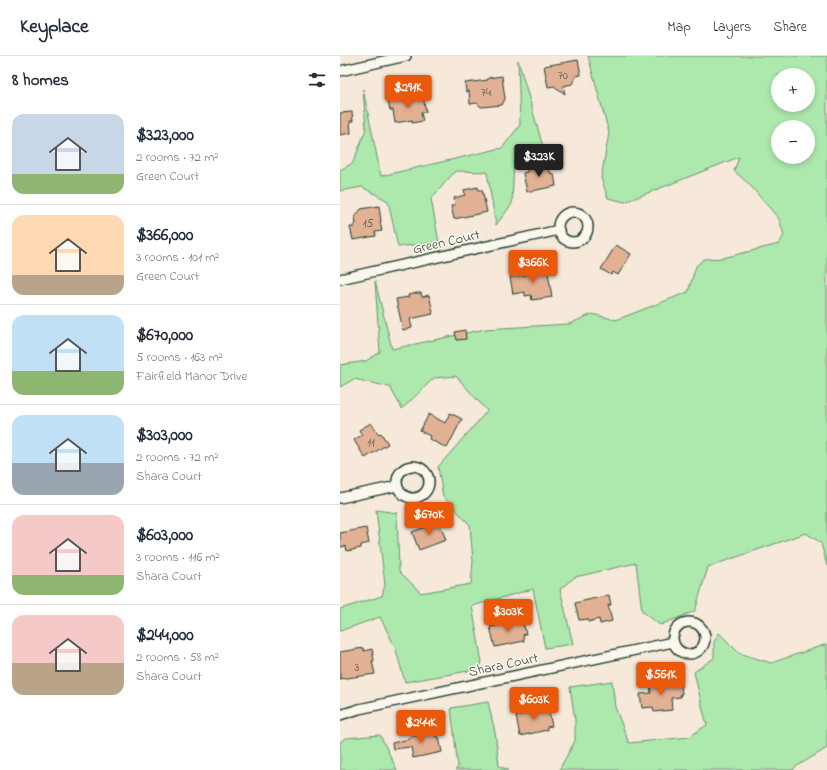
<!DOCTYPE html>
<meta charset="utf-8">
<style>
body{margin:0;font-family:"Indie Flower",sans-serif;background:#f6f6f7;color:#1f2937;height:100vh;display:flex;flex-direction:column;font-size:15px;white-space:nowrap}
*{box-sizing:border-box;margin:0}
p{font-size:13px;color:#747a83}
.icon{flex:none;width:22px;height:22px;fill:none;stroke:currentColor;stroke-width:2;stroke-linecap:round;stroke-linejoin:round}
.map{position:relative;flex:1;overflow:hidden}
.panel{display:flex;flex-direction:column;background:#fff;width:340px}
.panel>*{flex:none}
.buttons{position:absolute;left:431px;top:12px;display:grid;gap:8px}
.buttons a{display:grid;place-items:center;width:44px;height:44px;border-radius:50%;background:#fff;box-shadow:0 2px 6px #0003;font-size:20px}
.price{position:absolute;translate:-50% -34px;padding:0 9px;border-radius:4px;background:#ea580c;color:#fff;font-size:13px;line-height:26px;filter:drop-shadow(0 1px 2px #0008)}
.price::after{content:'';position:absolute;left:50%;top:24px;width:12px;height:9px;margin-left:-6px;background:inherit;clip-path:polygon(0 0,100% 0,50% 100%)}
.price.active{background:#222;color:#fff}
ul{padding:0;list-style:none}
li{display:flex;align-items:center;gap:12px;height:100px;padding:0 12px}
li+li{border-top:1px solid #e0e1e3}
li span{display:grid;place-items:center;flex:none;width:112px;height:80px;border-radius:12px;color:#555}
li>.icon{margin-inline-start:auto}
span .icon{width:48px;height:48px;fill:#fffc;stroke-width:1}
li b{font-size:17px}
h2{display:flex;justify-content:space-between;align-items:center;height:48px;padding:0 12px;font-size:17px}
header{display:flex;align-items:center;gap:24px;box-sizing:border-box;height:56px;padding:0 20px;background:#fff;border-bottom:1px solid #e0e1e3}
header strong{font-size:19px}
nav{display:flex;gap:22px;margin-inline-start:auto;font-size:14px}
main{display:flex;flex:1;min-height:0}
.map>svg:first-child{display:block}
</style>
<header>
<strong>Keyplace</strong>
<nav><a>Map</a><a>Layers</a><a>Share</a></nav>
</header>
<main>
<section class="panel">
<h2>8 homes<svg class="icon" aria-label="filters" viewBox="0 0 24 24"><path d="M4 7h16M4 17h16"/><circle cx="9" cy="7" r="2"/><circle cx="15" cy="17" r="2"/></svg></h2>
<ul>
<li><span style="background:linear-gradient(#c9d6e8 75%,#8fb573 0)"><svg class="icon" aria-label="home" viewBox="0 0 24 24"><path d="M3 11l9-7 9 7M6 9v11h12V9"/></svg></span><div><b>$323,000</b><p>2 rooms · 72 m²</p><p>Green Court</p></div></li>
<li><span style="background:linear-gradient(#ffd9b3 75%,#b9a48a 0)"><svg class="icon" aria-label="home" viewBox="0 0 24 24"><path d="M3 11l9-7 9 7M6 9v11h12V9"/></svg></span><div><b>$366,000</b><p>3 rooms · 101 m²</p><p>Green Court</p></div></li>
<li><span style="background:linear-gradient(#bfe0f5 70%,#8fb573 0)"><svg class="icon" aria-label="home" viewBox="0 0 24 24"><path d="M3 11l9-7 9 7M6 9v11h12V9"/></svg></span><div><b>$670,000</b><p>5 rooms · 163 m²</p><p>Fairfield Manor Drive</p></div></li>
<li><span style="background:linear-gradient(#bfe0f5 60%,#9aa5b1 0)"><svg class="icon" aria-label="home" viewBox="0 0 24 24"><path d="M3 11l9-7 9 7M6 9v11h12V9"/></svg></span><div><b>$303,000</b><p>2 rooms · 72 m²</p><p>Shara Court</p></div></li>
<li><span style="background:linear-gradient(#f6c9c9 75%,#8fb573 0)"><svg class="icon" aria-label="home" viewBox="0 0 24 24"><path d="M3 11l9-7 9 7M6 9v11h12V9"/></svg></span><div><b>$603,000</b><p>3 rooms · 116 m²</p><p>Shara Court</p></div></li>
<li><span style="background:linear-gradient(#f6c9c9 60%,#b9a48a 0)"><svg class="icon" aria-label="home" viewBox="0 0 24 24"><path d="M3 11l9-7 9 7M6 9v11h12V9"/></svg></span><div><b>$244,000</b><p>2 rooms · 58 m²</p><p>Shara Court</p></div></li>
</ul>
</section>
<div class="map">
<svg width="487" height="714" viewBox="0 0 487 714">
<rect width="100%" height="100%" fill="#f6e9da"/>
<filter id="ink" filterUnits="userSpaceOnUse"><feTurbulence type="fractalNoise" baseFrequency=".025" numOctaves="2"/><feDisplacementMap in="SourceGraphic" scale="8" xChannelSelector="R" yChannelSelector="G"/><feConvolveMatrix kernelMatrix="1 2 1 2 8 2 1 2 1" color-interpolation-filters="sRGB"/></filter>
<g filter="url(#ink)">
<g fill="#ade8ad" stroke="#669270" fill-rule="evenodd">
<path d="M248,0H487V510L481,487L466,477L368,511L355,555L320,569L302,555L296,507L235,521L220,533L233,588L205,592L193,533L132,550L142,606L140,613L65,626L55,591L40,561L0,575V553L42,540L45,529L36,454L57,457L59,515L81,537L131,528L133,505L130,469L103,440L98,411L147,355L116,320L94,322L62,353L50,331L14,323L0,331V309L26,305L40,296L35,225L52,293L145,273L229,268L252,258L276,264L348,236L356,210L364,203L383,202L439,188L444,179L439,163L409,128L394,115L399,101L285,146L268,142L261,122L269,77ZM438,19H468V49H438ZM438,71H468V101H438Z"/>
<path d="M178,4L204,94L174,105L172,148L156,169L147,116L115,115L91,143L99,186L58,191L48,145L22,131L0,135V114L13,107L26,73L23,33L41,120L162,92L180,69Z"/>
<path d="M379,577L399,597L431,607L487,588V692L454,712L453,714H219L235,685V664L230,631L272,625L275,651L289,687L349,681L367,669L363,654L354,616L374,602V586Z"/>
<path d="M148,646L155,676L159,710L169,714H115L118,711L111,652Z"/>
<path d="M40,679L57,714H0V686L6,682Z"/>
</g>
<g fill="#e2b194" stroke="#1f3d34">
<path d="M238,4L241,19L236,20L232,28L223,30L225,38L214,30L208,31L204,10Z"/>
<path d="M162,20L165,43L162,49L141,51L137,47L130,48L129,35L126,36L125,27L148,24V22Z"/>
<path d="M83,40L86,56L81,57L83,65L72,67V64L55,67L53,54H50L48,45Z"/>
<path d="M12,56L13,65H10L11,77L0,79V57Z"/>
<path d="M208,108L210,117H212V118H214L216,130L187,136L183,117L187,116V113Z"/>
<path d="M138,131V134H142L147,156L114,163L111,150L115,149L114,142L125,139L124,134Z"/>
<path d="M39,150L41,166H40L42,175L35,176L36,180L13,184L10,171H14V168H16L15,161L21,153Z"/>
<path d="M276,189L291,198L278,219L273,216L271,219L261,213Z"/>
<path d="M207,210L212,241L192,244L191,239L185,240V236L173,238L170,221L186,219L185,214Z"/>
<path d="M77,237H81L82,241L89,239L93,256L92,257L93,258L70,263L72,272L63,274L56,243L69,241L68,239Z"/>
<path d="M125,274L126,283L117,284L115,276Z"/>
<path d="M110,357L122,363L107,392L89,383L90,380L80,375L89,358L105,367Z"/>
<path d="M31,367L37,376L39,378L41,377L48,388L25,402L14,384L22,379L19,374Z"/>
<path d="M99,466L106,484L79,494L72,476Z"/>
<path d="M26,472L29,487L21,489V492L7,495L6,490L0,491V477Z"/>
<path d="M269,539L271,549H268L272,565L260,568L259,563L248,566V563L239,564L235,547Z"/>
<path d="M180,564V567H183L186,578L183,579L184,585L155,591L150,571Z"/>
<path d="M23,592L24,595L32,593L34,605H32L35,618L0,623V596Z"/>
<path d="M327,625L328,630L341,629L342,638H340L341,641L331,642L332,654L314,656L313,651L302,652L300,638L311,637L310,627Z"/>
<path d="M195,651L196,654L208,651L212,670L207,671V674L180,680L176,660L183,658L182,654Z"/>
<path d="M90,674L95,676L96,681H99L102,696L73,702L71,691L53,693L52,687L69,683V681L83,678L85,675Z"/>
</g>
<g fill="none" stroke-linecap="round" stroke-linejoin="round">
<defs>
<g id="street">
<path d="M0,15L66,0"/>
<circle cx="233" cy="171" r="15"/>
<path d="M0,223L219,174"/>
<circle cx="73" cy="426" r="16"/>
<path d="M0,442L57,430"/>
<circle cx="349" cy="582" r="16"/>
<path d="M0,659L19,653L333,586"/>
</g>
</defs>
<use href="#street" stroke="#1f3d34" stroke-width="12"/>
<use href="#street" stroke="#fbf7ec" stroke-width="9"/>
</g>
</g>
<g text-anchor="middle" stroke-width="3" stroke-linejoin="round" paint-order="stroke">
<g font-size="12" fill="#505a4c">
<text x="223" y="23">70</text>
<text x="146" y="40">74</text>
<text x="28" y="171">15</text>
<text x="31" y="390">11</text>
<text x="17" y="615">3</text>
</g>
<g font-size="14" fill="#1f3d34" stroke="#fbf7ec">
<text transform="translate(106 185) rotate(-13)" y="5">Green Court</text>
<text transform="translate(163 608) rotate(-12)" y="5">Shara Court</text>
</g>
</g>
</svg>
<div class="buttons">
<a>+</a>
<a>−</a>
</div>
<b class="price" style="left:68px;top:53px">$291K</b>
<b class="price active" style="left:199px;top:122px">$323K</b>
<b class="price" style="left:193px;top:228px">$366K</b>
<b class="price" style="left:89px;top:480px">$670K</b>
<b class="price" style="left:168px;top:577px">$303K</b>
<b class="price" style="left:321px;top:640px">$561K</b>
<b class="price" style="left:194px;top:665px">$603K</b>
<b class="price" style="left:81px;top:688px">$244K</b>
</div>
</main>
